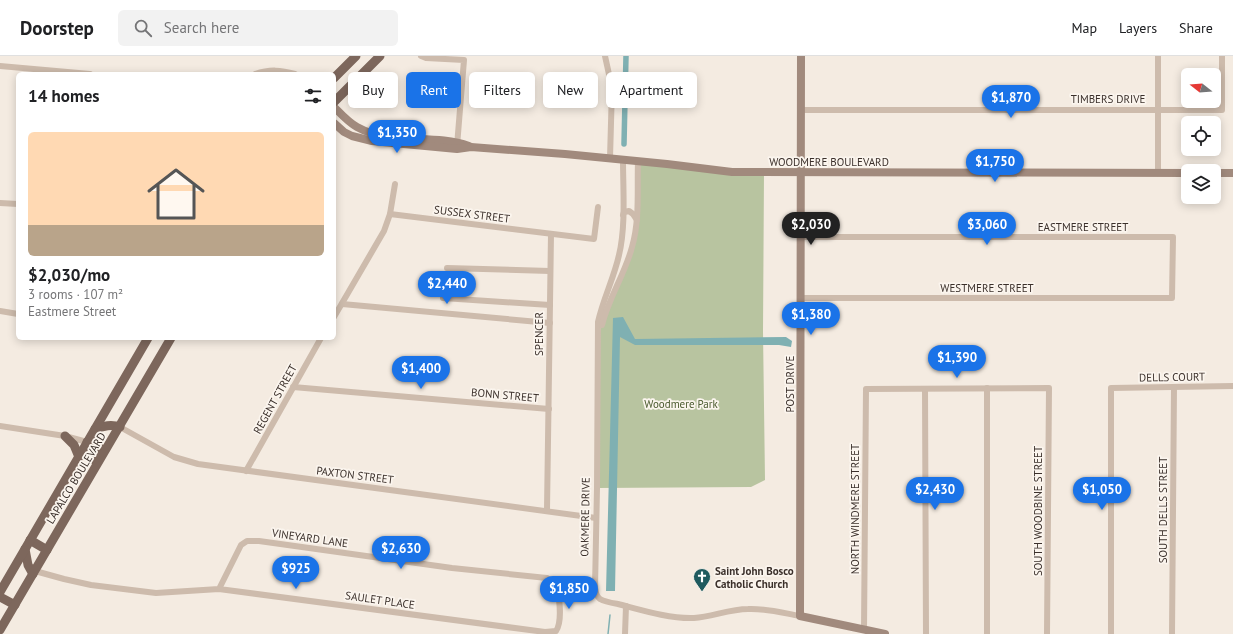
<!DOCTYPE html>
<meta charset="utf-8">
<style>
body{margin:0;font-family:"PT Sans",sans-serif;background:#f2f2f2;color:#202124;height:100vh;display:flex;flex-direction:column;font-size:15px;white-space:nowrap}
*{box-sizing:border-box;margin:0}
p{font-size:13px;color:#757577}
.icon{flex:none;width:22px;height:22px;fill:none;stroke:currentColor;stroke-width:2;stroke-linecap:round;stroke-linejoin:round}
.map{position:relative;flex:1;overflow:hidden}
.details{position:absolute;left:16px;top:16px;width:320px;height:268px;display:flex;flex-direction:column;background:#fff;border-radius:6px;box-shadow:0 2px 10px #0003}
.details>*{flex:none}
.top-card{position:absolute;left:348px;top:16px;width:380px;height:36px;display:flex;gap:8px}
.needle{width:26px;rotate:287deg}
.controls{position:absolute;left:1181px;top:12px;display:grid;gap:8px}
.controls a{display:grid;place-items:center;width:40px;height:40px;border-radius:6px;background:#fff;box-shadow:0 2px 10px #0003;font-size:20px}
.price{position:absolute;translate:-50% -34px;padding:0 9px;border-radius:14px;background:#1a73e8;color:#fff;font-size:13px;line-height:26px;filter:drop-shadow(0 1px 2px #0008)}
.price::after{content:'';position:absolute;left:50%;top:24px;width:12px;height:9px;margin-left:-6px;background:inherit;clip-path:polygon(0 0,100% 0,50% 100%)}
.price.selected{background:#222;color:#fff}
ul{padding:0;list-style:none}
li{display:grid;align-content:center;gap:8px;height:212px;padding:0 12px}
li span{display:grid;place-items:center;height:124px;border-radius:6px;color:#555}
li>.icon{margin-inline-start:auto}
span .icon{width:72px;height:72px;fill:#fffc;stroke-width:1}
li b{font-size:17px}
h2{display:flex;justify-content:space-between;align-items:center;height:48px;padding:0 12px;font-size:17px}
.chip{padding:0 14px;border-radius:6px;background:#fff;box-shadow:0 2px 10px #0003;font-size:14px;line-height:36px}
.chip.selected{background:#1a73e8;color:#fff}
header{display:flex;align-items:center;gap:24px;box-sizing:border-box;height:56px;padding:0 20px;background:#fff;border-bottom:1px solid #e0e0e0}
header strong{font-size:19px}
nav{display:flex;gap:22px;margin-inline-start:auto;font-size:14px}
.search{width:280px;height:36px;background:#f2f2f2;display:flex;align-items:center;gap:10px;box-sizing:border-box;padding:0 14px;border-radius:6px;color:#757577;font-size:15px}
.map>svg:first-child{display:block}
</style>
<header>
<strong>Doorstep</strong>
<div class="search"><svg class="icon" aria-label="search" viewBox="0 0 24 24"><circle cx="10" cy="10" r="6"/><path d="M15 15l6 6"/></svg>Search here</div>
<nav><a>Map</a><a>Layers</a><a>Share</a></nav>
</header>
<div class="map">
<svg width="1233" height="578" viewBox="0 0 1233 578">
<rect width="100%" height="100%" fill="#f4ebe1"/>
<path fill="#b8c4a0" d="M638,105L764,117L763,276L765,424L751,431L597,432L599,280L602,266L633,191Z"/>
<path fill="#7fb0b2" d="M623,261L635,283L786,281L792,285L791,291L779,289H635L620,281L615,535H606L613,262Z"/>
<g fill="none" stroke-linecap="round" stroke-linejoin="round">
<path stroke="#7fb0b2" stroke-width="1.5" d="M608,578L610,559"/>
<path stroke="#7fb0b2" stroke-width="5.5" d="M624,88L626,0"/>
<g stroke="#cdbbac" stroke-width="6">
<path d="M421,0L426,2L464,4L457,90"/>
<path d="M605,0L612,32L610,102"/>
<path d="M1158,0V117"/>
<path d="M0,10L90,18"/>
<path d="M255,18C270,13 281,14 295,18"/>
<path d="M801,54H1222V0"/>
<path d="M623,104C623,133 626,170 619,199C614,222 603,243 598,266L597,432L595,532C596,537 596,540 600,543C605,546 612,547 618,548C641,554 670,563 694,562C712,561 729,553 748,553C765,552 783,557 800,560"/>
<path d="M0,147L18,148"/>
<path d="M390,158L594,183L598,151"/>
<path d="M623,159L624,156L629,155L633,158L637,164"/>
<path d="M801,181H1173L1172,242H801"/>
<path d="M447,212L550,215"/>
<path d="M443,242L550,249"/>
<path d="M342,248L550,267"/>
<path d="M0,255L18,258"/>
<path d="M334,261L384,175L390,158L395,128"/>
<path d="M602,269C609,241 625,218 632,191C640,164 637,133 638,105"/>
<path d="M293,331L549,353"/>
<path d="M987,332V578"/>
<path d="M925,333L926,578"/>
<path d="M0,370L65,380L87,386"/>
<path d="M120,371L174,401L198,408L596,462"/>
<path d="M246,415L321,282"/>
<path d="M547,454L551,178"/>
<path d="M35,515L64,523L91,529L156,537L219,533L545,576L556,575C563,565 559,541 557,529L547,522L452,512L259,485H247L241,489L219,533"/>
<path d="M864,574L866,333L1049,332L1047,578"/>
<path d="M625,578L626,550"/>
<path d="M1111,578V332L1233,330"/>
<path d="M1172,578L1174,331"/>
</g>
<g stroke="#a18a7d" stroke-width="8">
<path d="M801,0L800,560L885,578"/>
<path d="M334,51C341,58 348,66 357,71C391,90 433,77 469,90"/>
<path d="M334,67L344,76L352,80L372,85L457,93L471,91L565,98L667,108L732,116L1188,117"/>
<path d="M1214,117H1233"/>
</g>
<g stroke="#7d675c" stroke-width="9">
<path d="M334,22L356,0"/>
<path d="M334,46L380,0"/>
<path d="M95,373C104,370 111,368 120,371"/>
<path d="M65,380L74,389L79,401"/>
<path d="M87,386L95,387L99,390V395L94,404"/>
<path d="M30,484L47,494"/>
<path d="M25,493L28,509L33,518"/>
<path d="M0,536L148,282"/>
<path d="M0,541L15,549"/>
<path d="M0,574L171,282"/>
</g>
</g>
<defs>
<symbol id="church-pin" viewBox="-11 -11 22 30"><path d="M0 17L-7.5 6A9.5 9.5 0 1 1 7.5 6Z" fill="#1f5a5e" stroke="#fbf5ee"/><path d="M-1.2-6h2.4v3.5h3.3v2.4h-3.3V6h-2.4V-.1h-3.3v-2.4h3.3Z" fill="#fff"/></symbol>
</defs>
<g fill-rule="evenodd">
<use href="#church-pin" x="692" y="511" width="20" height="27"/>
</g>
<g text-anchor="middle" stroke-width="3.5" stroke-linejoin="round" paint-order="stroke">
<g font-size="11" fill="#3b302b" stroke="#fbf5ee">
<text x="1108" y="47">TIMBERS DRIVE</text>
<text x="829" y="110">WOODMERE BOULEVARD</text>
<text transform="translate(472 158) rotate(7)" y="4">SUSSEX STREET</text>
<text x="1083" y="175">EASTMERE STREET</text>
<text x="987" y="236">WESTMERE STREET</text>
<text transform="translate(539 278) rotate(-90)" y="4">SPENCER</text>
<text transform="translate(1172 321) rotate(-1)" y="4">DELLS COURT</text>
<text transform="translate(790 328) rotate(-90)" y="4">POST DRIVE</text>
<text transform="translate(505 339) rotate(5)" y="4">BONN STREET</text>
<text transform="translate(275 343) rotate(-61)" y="4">REGENT STREET</text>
<text transform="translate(355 419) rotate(7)" y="4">PAXTON STREET</text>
<text transform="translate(76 422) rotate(-59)" y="4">LAPALCO BOULEVARD</text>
<text transform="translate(855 453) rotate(-90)" y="4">NORTH WINDMERE STREET</text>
<text transform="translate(1163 454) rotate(-90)" y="4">SOUTH DELLS STREET</text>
<text transform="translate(1038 455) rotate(-90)" y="4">SOUTH WOODBINE STREET</text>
<text transform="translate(585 461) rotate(-89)" y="4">OAKMERE DRIVE</text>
<text transform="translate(310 482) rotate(8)" y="4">VINEYARD LANE</text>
<text transform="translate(380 544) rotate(8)" y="4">SAULET PLACE</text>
</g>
<g font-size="11" fill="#4a5a2e" stroke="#fbf5ee">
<text x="681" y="352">Woodmere Park</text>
</g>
<g font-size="11" font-weight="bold" fill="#3b302b" stroke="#fbf5ee" text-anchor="start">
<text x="715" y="519">Saint John Bosco<tspan x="715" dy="13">Catholic Church</tspan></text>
</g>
</g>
</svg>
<div class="controls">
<a><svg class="needle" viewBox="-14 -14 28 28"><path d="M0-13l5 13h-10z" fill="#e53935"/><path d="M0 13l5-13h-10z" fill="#757577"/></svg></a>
<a><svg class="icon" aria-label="locate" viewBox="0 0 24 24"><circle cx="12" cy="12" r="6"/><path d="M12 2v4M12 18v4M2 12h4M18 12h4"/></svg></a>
<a><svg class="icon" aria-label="layers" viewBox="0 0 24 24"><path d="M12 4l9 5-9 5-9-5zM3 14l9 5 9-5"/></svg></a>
</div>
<b class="price" style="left:1011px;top:63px">$1,870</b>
<b class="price" style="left:397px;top:98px">$1,350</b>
<b class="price" style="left:995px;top:127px">$1,750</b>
<b class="price selected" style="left:811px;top:190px">$2,030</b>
<b class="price" style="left:987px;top:190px">$3,060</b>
<b class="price" style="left:447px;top:249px">$2,440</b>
<b class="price" style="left:811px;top:280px">$1,380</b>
<b class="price" style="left:957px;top:323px">$1,390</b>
<b class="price" style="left:421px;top:334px">$1,400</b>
<b class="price" style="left:935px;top:455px">$2,430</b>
<b class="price" style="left:1102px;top:455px">$1,050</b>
<b class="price" style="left:401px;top:514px">$2,630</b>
<b class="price" style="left:296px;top:534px">$925</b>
<b class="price" style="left:569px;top:554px">$1,850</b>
<div class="top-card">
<a class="chip">Buy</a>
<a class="chip selected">Rent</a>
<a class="chip">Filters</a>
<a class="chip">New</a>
<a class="chip">Apartment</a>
</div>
<section class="details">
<h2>14 homes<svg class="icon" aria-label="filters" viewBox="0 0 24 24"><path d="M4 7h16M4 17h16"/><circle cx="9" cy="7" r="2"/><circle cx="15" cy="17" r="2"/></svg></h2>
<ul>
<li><span style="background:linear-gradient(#ffd9b3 75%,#b9a48a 0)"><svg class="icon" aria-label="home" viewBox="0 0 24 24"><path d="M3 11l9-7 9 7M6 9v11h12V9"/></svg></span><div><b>$2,030/mo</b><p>3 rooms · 107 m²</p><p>Eastmere Street</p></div></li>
</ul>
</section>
</div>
